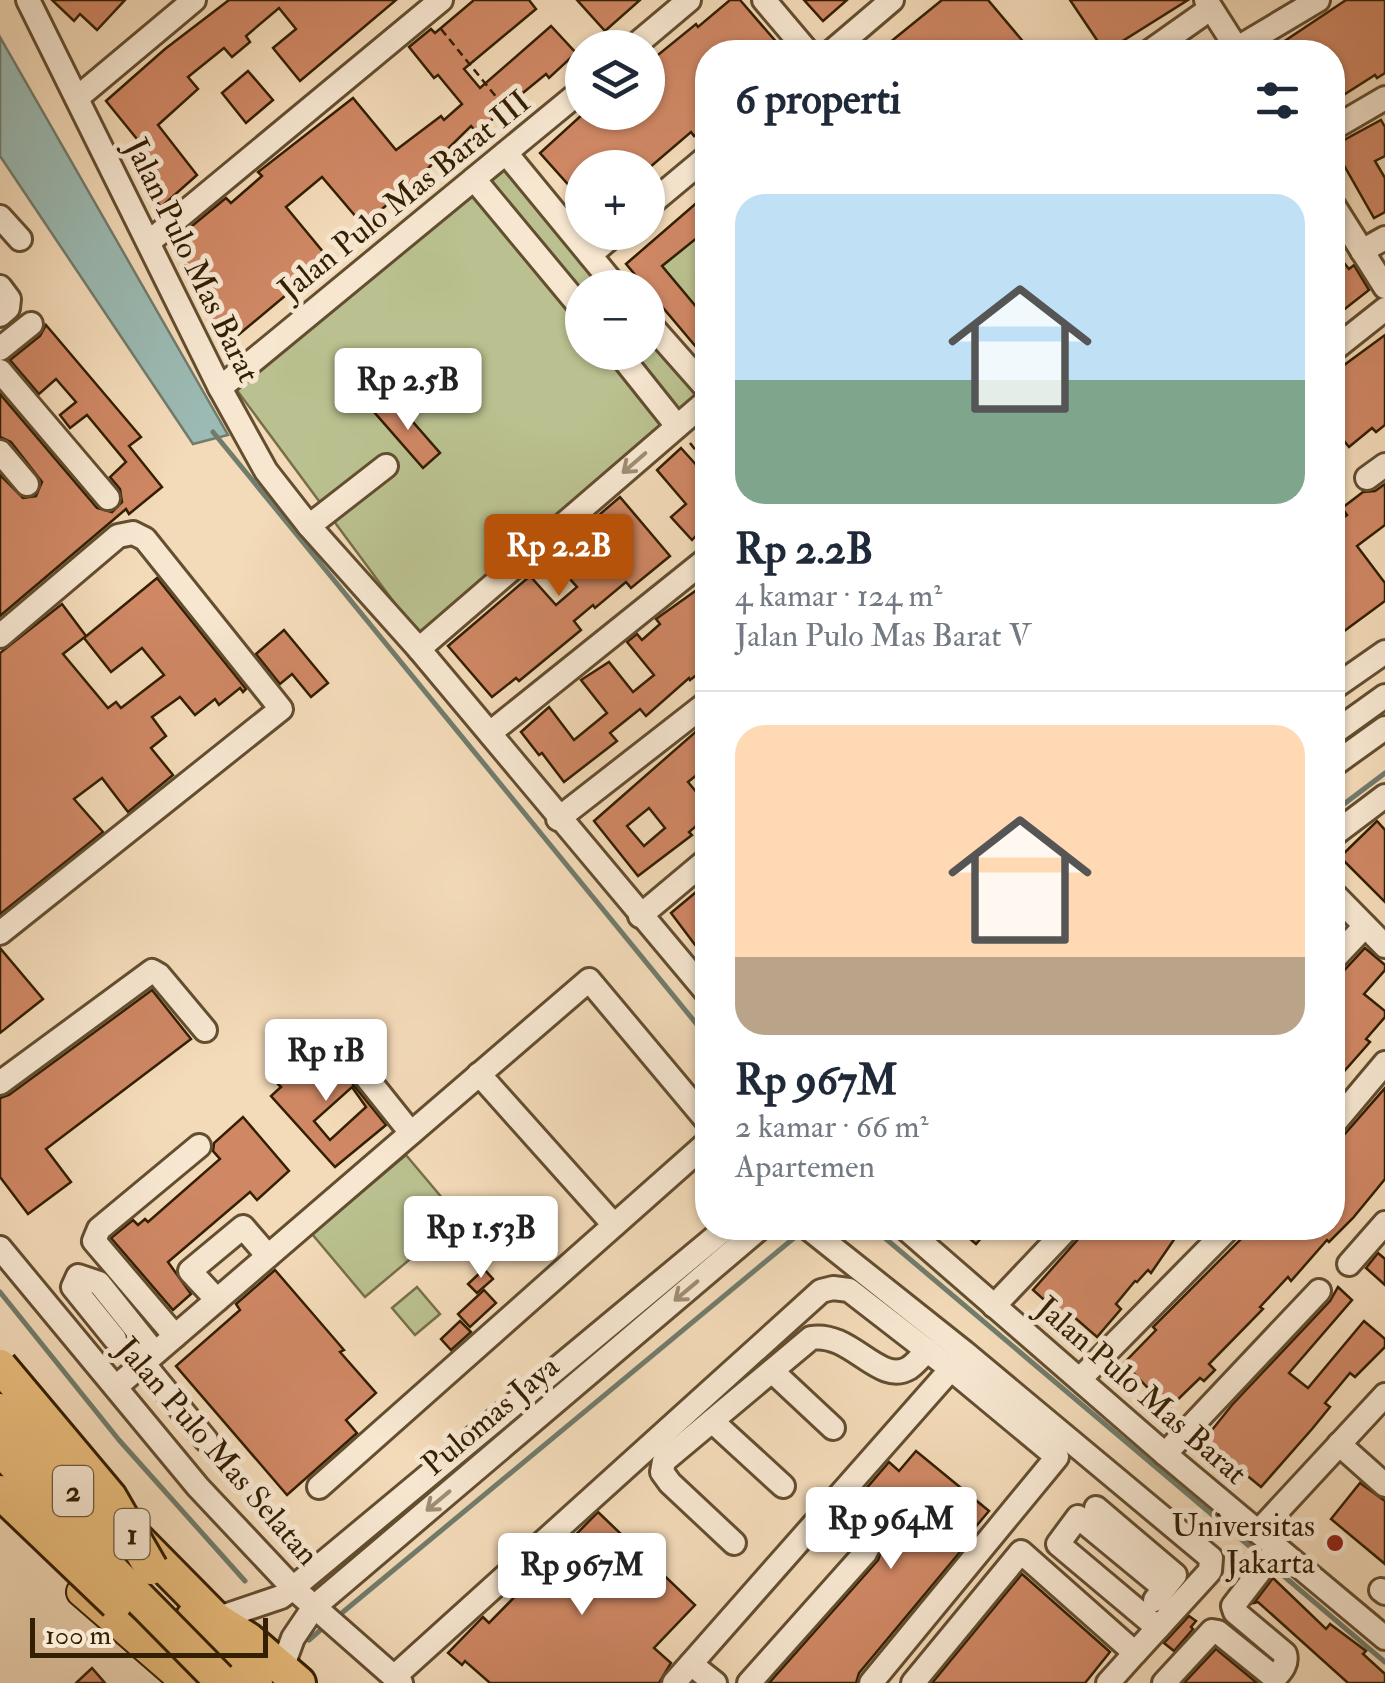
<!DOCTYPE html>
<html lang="id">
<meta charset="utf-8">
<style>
body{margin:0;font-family:"IM FELL Double Pica",serif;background:#f2f2f3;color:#1f2937;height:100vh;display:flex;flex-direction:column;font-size:38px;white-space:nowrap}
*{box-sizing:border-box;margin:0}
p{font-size:32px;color:#747a83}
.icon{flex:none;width:55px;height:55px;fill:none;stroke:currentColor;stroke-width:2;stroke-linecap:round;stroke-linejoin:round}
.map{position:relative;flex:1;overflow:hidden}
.drawer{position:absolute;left:695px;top:40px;width:650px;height:1200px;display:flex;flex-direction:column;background:#fff;border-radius:40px;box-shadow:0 2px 8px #0004}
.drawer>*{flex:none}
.fabs{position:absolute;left:565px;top:30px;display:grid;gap:20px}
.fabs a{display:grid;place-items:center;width:100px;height:100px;border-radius:50%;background:#fff;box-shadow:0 2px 8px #0004;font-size:50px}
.scale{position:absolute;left:30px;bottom:25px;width:238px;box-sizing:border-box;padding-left:10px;border:5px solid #331f02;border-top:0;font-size:28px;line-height:35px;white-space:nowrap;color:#331f02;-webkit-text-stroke:8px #f7e7d1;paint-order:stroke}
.price{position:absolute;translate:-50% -85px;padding:0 22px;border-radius:10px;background:#fff;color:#222;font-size:32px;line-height:65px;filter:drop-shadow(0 2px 5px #0008)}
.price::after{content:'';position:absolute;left:50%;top:60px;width:30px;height:22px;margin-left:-15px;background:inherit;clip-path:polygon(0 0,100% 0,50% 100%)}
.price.selected{background:#b45309;color:#fff}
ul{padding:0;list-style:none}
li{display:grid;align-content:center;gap:20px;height:530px;padding:0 40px}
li+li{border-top:2px solid #e0e1e3}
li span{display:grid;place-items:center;height:310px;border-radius:30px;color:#555}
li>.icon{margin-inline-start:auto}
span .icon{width:180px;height:180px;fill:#fffc;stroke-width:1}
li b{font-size:42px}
h2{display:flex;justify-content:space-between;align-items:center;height:120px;padding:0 40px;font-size:42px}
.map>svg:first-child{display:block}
</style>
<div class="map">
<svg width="1385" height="1683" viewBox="0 0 1385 1683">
<rect width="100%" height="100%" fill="#f3dab8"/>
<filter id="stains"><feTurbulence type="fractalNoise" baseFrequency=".002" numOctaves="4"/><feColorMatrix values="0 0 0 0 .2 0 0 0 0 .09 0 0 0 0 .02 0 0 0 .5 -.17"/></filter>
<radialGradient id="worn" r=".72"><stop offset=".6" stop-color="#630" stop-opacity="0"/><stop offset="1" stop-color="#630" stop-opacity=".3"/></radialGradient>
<g fill="#bac08f" stroke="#767048" stroke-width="2.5">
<path d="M504,164L607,287L582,288V352H648V336L697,394L419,636L236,389Z"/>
<path d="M707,229V320L662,266Z"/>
<path d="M406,1155L459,1218L365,1297L312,1234Z"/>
<path d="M417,1287L440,1314L415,1335L392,1308Z"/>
</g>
<path fill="#9bbab3" stroke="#717c6c" stroke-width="2.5" d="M0,37L228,435L193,444L0,156Z"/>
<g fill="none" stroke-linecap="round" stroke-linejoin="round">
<g stroke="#717c6c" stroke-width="5">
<path d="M213,432L708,1038"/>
<path d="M1332,813L1385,773"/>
<path d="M873,1228L1261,1556"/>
<path d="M0,1292L119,1440L245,1581"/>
<path d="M1273,1567L1385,1662"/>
<path d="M343,1612L800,1233"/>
<path d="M309,1640L325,1626"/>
</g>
</g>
<g fill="#cf8764" stroke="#331f02" stroke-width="2.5" fill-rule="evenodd">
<path d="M52,0H125L97,30L80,14L74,21Z"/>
<path d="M229,0H396L300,81L273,48L296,29L279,8L246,36L250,42L232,57L224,48L188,77L198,89L158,125L197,175L161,207L139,179L145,174L129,153L141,144L106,101L165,49Z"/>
<path d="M474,0H529L536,9L464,69L480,88L551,26L576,53L549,78L546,74L513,101L477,133L471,126L414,182L363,225L322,177L286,207L329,259L231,341L201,304L210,297L170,244L226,198L231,203L262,176L258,172L353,98L396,150L441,116L444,120L462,104L438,75L434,78L409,47L431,29L435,33Z"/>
<path d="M577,0H640L605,31Z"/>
<path d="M730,0H740L785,52H708V125L694,136L691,132L649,168H582V200L540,153L585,112H648V63L696,24L698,27Z"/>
<path d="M804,0H847L823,21Z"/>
<path d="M942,0H988L1032,52H878Z"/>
<path d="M1070,0H1188L1105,52Z"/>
<path d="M1346,0H1385V73L1377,78L1375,75L1345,94L1332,74V52H1268Z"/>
<path d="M248,71L273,100L246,123L222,93Z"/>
<path d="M1381,120L1385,127V156L1375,161L1385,178V212L1374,218L1333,146Z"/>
<path d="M708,193V229L662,266L708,321V361L626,264Z"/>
<path d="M1332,248L1349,269L1354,265L1369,290L1332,319Z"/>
<path d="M46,325L141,437L129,446L162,487L129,514L126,509L0,616V475L23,498L36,496L42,482L11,442L0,437V394L97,508L112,512L122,502L120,489L110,477L126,462L87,415L70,428L60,415L76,402L56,379L39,394L10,360L40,336Z"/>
<path d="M1385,335V425L1376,432L1372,428L1349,447L1332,426V366L1337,365L1340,368Z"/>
<path d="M392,398L440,453L423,468L375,413Z"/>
<path d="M681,448L708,478V523L692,540L671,517L686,504L657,470Z"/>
<path d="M1385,484V525L1357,546L1385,583V601L1332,640V526L1347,515L1342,508L1363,492L1375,491Z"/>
<path d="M620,497L670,556L631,588L626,582L595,608L593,605L574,621L581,630L519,681L516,678L492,697L448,646L530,576L556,605L577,587L550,557Z"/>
<path d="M157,578L246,689L243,692L240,688L219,705L215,699L195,715L180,697L152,717L166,736L151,748L173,775L128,812L102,778L74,799L103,832L0,914V653L62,604L86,636L63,654L108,708L116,702L121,708L164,675L142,648L111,672L84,638Z"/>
<path d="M708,582V666L690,680L689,678L646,716L640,709L610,733L617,741L564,782L542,753L539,755L521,732L549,707L574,740L607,713L581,680L609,662L633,692L654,675L627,642L637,634L642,640L660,624L656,619Z"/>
<path d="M284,630L328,683L311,697L292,674L280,684L256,654Z"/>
<path d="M708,721V766L688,782L708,806V816L689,832L692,835L638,876L594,821ZM649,808L665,828L644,846L627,826Z"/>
<path d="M1377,821L1385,830V902L1340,857Z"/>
<path d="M708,882V962L671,913Z"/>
<path d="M0,948L43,999L0,1033Z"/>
<path d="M1365,948L1385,965V970L1364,994L1385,1011V1017L1366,1039L1370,1042L1332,1085V988L1341,979L1338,977Z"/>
<path d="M152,990L191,1039L46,1149L71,1182L28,1214L0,1177V1098L9,1095Z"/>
<path d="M326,1040L333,1048L335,1062L386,1125L335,1167L271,1096L281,1087L278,1084L284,1079L278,1072L301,1053L306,1057ZM352,1087L366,1107L330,1140L314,1121Z"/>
<path d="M1385,1088V1179L1353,1218L1329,1242L1327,1240L1291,1281L1288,1277L1260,1307L1263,1309L1209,1364L1215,1370L1204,1381L1200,1378L1168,1409L1124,1363L1156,1330L1153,1327L1252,1228H1299L1307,1235L1313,1228H1332V1162L1343,1150L1332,1141L1343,1136Z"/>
<path d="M243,1117L289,1171L257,1200L250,1192L168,1262L191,1294L173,1310L111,1238L133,1220L138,1225L145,1219L148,1222L220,1159L213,1151L214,1143Z"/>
<path d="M957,1228H990L976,1244Z"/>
<path d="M1088,1228H1182L1151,1273L1148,1270L1137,1282L1135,1281L1116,1304L1121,1309L1097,1337L1066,1310L1061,1315L1033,1290Z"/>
<path d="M1378,1253L1385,1259V1285L1366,1268Z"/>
<path d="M484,1269L493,1279L477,1293L468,1284Z"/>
<path d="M275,1270L344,1350L340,1352L376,1393L346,1420L357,1433L287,1495L176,1366L240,1310L236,1304Z"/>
<path d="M1338,1287L1352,1300L1289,1373L1308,1388L1364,1321L1385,1339V1347L1355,1377L1350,1373L1325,1403L1330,1407L1312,1429L1261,1487L1204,1440L1232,1405L1330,1301Z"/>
<path d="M484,1290L496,1303L470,1327L458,1314Z"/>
<path d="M460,1321L471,1332L451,1350L441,1339Z"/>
<path d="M916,1451L989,1511L972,1531L975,1534L859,1673L856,1683H769L878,1560L886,1537L897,1524L865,1490L889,1462L899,1471Z"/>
<path d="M1360,1483L1385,1501V1564L1331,1519Z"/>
<path d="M598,1512L695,1605L654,1648L671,1663L659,1683H490L465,1661L462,1665L448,1653L483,1617L489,1623Z"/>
<path d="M1022,1574L1110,1652L1085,1683H932Z"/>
<path d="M1273,1578L1326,1629L1330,1624L1366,1651L1363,1654L1385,1674V1683H1348L1258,1602L1254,1603Z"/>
<path d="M1189,1616L1196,1621L1191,1627L1193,1629L1174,1651L1164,1643Z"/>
<path d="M1216,1649L1257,1683H1184Z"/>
<path d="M92,1668L105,1683H76Z"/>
</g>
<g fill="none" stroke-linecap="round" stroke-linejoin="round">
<defs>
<g id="minor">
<path d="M28,0L220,388L266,471L309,526L419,649L708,994"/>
<path d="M764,0L808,52"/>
<path d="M1206,0L1239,52"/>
<path d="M632,48L689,0"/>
<path d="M1236,49L1318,0"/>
<path d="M831,52L892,0"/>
<path d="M1149,52L1210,9"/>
<path d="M77,98L194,0"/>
<path d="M1332,129L1385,98"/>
<path d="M506,153L617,288"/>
<path d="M474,179L582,309"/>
<path d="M1332,203L1385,287"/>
<path d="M648,206L708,156"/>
<path d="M0,217L20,239"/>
<path d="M149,242L441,0"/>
<path d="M1362,251L1385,238"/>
<path d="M590,255L617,232"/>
<path d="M0,287L9,299L8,308L0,315"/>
<path d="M648,322L708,390"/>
<path d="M0,349L31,324"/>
<path d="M1332,351L1385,309"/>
<path d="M618,352L677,426"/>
<path d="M0,371L108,498"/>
<path d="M220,388L582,90"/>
<path d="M0,452L27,484"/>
<path d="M1367,478L1385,465"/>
<path d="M309,526L386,466"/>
<path d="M0,636L118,536L133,533L145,539L281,709L0,933"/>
<path d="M419,649L708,400"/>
<path d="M1332,689L1385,652"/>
<path d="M490,733L708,558"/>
<path d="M1332,734L1385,696"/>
<path d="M1332,766L1385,728"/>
<path d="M558,819L708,702"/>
<path d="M1332,836L1385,796"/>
<path d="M1332,892L1385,946"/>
<path d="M640,916L708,859"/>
<path d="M1332,961L1365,926"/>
<path d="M347,1053L411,1133"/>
<path d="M479,1074L614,1225"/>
<path d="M0,1083L152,971L159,975L205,1030"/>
<path d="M1332,1126L1385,1063"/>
<path d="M808,1228L964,1352L1211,1558L1210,1571L1135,1653L1021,1552L913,1683"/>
<path d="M905,1228L1165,1454L1385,1638"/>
<path d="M0,1248L198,1487L293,1588L401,1683"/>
<path d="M1349,1264L1385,1223"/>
<path d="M217,1300L190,1271L243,1227L268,1256"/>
<path d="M994,1306L1068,1228"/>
<path d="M175,1336L94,1241L99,1229L199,1146"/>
<path d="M115,1339L73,1287L78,1276L99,1283L155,1353"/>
<path d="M143,1363L206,1440"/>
<path d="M772,1371L833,1428"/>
<path d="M1080,1379L1229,1228"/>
<path d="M117,1386L589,980L708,1122"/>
<path d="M712,1421L783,1486"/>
<path d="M1339,1444L1385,1485"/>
<path d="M1165,1454L1319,1291"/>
<path d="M319,1487L708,1142"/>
<path d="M1096,1508L1175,1575L1155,1600"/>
<path d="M1258,1532L1385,1395"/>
<path d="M734,1543L670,1483L662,1472L664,1461L811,1338C851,1331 879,1386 909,1368C915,1364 922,1356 927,1350"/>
<path d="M1381,1590L1385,1593"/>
<path d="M216,1619L281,1597L293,1588L726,1228"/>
<path d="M1158,1628L1058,1544L1078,1517L1164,1588"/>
<path d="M691,1664L715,1683"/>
<path d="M282,1668L293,1638L314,1607L760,1228"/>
<path d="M394,1677L821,1291L833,1288L849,1290L951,1369L960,1358"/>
<path d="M674,1683L951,1369L1057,1457L871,1683"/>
<path d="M749,1683L865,1553C882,1523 863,1513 845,1490"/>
<path d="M1108,1683L1135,1653"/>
<path d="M1164,1683L1212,1631L1218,1632L1275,1678C1281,1671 1288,1664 1285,1654L1235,1612L1233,1606L1277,1549"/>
</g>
<path id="major" d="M81,1592L186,1683"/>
<g id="highway">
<path d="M138,1540L216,1619L248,1639L299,1683"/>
<path d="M193,1617L256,1683"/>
</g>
</defs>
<use href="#minor" stroke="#634e30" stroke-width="28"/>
<use href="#major" stroke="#331f02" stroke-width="32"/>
<use href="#highway" stroke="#331f02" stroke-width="38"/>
<g stroke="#331f02" stroke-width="2.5" stroke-dasharray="8 5" stroke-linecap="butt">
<path d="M441,29L515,120"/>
<path d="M690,443L708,466"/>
</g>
<use href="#minor" stroke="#f7e7d1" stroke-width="22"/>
<use href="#major" stroke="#eabd7c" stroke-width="28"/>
<use href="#highway" stroke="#eabd7c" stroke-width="32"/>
<defs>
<g id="highway-bridge">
<path d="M0,1366L110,1497L151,1568"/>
<path d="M0,1410L92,1512L126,1544"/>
<path d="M0,1448L77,1535L219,1679"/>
<path d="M0,1492L116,1603"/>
</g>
</defs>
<use href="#highway-bridge" stroke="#331f02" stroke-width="38" stroke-linecap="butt"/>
<use href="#highway-bridge" stroke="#eabd7c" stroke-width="32"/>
</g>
<defs><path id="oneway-shaft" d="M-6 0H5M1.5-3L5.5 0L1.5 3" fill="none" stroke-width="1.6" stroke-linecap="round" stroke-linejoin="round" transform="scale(2.5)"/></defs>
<g stroke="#9f8d74">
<use href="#oneway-shaft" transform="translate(634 463) rotate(139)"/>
<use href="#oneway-shaft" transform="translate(686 1291) rotate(140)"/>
<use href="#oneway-shaft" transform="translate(438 1501) rotate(140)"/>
</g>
<circle fill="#8f2418" stroke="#f7e7d1" stroke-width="4" cx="1335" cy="1543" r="10"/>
<g text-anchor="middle" stroke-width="10" stroke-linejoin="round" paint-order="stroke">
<g fill="#f7e7d1" stroke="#6e5b40" stroke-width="2.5">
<rect x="53" y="1466" width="40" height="50" rx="8"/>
<rect x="114.5" y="1509" width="35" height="50" rx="8"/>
</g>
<g font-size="30" font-weight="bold" fill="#331f02">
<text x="73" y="1501">2</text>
<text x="132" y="1544">1</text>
</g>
<g font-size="32" fill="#331f02" stroke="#f7e7d1">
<text transform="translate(404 195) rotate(-39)" y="11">Jalan Pulo Mas Barat III</text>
<text transform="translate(193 260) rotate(64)" y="11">Jalan Pulo Mas Barat</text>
<text transform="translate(1142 1390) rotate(41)" y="11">Jalan Pulo Mas Barat</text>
<text transform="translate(490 1415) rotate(-40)" y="11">Pulomas Jaya</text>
<text transform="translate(218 1451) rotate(49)" y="11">Jalan Pulo Mas Selatan</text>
</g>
<g font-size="32" fill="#331f02" stroke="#f7e7d1" text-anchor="end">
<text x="1315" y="1536">Universitas<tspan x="1315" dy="37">Jakarta</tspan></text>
</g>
</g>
<rect width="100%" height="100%" filter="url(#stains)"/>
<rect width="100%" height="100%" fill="url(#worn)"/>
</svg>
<div class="fabs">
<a><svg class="icon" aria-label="layers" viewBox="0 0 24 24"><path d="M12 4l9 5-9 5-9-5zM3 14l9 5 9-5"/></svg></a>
<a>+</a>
<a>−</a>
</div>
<div class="scale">100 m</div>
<b class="price" style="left:408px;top:433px">Rp 2.5B</b>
<b class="price selected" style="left:559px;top:599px">Rp 2.2B</b>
<b class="price" style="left:326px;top:1104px">Rp 1B</b>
<b class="price" style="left:481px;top:1281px">Rp 1.53B</b>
<b class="price" style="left:891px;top:1572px">Rp 964M</b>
<b class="price" style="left:582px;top:1618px">Rp 967M</b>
<section class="drawer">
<h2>6 properti<svg class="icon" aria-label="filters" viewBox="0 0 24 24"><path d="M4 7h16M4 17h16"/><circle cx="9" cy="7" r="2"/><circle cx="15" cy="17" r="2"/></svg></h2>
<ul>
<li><span style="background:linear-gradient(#bfe0f5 60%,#7fa58c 0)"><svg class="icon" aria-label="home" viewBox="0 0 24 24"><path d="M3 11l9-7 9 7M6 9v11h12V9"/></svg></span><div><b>Rp 2.2B</b><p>4 kamar · 124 m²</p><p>Jalan Pulo Mas Barat V</p></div></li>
<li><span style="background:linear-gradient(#ffd9b3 75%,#b9a48a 0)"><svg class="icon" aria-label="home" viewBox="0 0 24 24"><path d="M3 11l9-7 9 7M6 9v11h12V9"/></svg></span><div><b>Rp 967M</b><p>2 kamar · 66 m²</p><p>Apartemen</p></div></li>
</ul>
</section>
</div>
